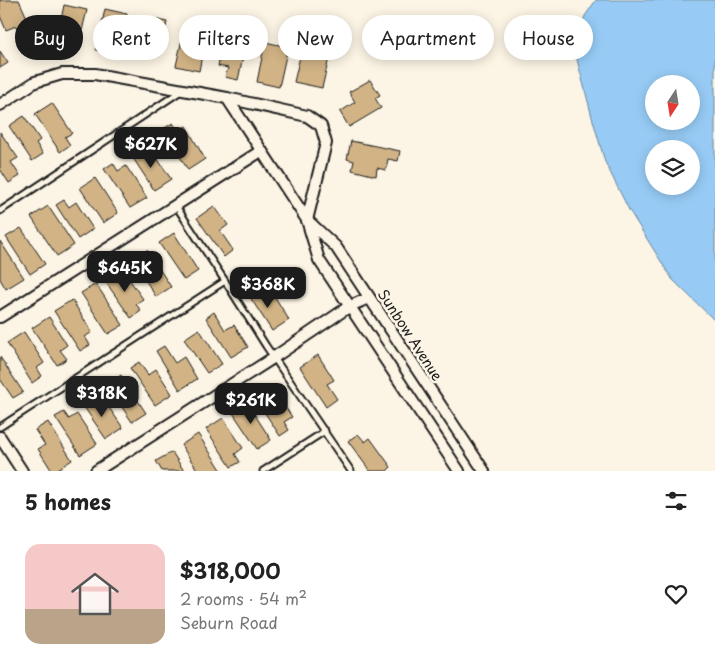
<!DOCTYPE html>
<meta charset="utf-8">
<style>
body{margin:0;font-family:"Playpen Sans",sans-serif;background:#f6f6f6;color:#222;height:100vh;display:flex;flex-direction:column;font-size:19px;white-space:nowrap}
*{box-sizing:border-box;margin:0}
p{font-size:16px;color:#767676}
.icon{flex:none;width:28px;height:28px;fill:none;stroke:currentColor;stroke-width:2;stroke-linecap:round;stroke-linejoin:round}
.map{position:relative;height:471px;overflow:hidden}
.side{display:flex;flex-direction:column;background:#fff;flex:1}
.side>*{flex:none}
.guide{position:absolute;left:15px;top:15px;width:685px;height:45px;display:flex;gap:10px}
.needle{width:32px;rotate:192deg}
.tools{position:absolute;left:645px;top:75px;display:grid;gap:10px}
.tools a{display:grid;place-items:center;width:55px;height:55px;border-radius:50%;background:#fff;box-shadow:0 2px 12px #0003;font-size:25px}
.price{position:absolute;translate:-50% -42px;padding:0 11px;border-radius:10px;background:#1c1c1c;color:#fff;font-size:16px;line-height:32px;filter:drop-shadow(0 1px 2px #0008)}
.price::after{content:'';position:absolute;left:50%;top:30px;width:15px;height:11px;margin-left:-8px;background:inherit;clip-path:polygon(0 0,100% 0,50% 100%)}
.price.active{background:#222;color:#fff}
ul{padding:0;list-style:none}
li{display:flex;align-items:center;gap:15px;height:125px;padding:0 25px}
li+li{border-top:1px solid #e0e0e0}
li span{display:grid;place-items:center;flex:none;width:140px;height:100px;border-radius:15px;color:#555}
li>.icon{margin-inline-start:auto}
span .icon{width:60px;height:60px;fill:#fffc;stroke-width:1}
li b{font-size:21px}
h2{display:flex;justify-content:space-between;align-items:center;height:60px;padding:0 25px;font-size:21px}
.pill{padding:0 18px;border-radius:22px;background:#fff;box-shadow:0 2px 12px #0003;font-size:18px;line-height:45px}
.pill.active{background:#1c1c1c;color:#fff}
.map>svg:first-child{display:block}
</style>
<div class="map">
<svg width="715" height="471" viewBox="0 0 715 471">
<rect width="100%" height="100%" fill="#fcf5e5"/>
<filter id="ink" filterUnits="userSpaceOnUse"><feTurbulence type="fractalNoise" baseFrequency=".02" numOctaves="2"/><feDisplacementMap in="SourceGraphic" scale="10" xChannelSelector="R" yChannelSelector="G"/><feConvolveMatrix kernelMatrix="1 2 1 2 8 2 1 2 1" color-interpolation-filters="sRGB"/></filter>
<g filter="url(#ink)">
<path fill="#97cbf5" stroke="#66859e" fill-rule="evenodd" d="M596,0H715V321L672,279L629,210L605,162L592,117L574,48L585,16ZM654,84H691V121H654ZM654,149H691V186H654Z"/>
<g fill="#d1b385" stroke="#1c1c1c">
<path d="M0,0H19L32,29L20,34L16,26L6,30L0,16Z"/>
<path d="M64,5L87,10L80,39L72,37L70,47L56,44Z"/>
<path d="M105,9L127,14L119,55L96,50Z"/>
<path d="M145,17L167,22L160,55L138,50Z"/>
<path d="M185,25L207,30L199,71L176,66Z"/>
<path d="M225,34L247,39L238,80L225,77L228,68L218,66Z"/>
<path d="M265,42L288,47L279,87L257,82Z"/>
<path d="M0,51L8,63L0,68Z"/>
<path d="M301,52L329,58L322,88L294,82Z"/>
<path d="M370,80L380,95L375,98L381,108L349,127L340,112L355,102L349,92Z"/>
<path d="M52,103L72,133L65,137L70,145L60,152L35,114Z"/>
<path d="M24,116L40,140L36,143L43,154L32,161L9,126Z"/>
<path d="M173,123L178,131L186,126L205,159L188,170L163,129Z"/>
<path d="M0,132L18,158L11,162L20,176L9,183L0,169Z"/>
<path d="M351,141L400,151L398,161L388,159L386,170L377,168L376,176L352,170L354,161L347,159Z"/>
<path d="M138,147L147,160L155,155L171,179L154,190L129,152Z"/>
<path d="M113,163L118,171L126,166L147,198L130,208L104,169Z"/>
<path d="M95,178L118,213L103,223L80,188Z"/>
<path d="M64,200L69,207L76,202L93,229L78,239L56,205Z"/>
<path d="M48,206L74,245L57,256L31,217Z"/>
<path d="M214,206L228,225L220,231L233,250L224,257L197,218Z"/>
<path d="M21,228L45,264L30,274L6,237Z"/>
<path d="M174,233L198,271L184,280L159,243Z"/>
<path d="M0,241L24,278L6,289L0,279Z"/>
<path d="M147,250L171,287L156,297L133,260Z"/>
<path d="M122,269L143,299L136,304L141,311L131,318L105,281Z"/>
<path d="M96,284L123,325L108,334L81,293Z"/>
<path d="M256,285L267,303L275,297L289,320L272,331L246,291Z"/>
<path d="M72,300L92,332L85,337L90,345L80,351L54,311Z"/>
<path d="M214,312L225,330L234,325L248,347L231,357L206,318Z"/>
<path d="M49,317L67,345L60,350L67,359L57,365L32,328Z"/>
<path d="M199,329L222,364L207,373L184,339Z"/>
<path d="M24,332L44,363L37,368L42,376L32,383L7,343Z"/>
<path d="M164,346L175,363L184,357L197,379L180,390L156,351Z"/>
<path d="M318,355L334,380L327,384L337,399L326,407L300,367Z"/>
<path d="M0,357L23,392L13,398L0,379Z"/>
<path d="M139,362L148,375L156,369L172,394L155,405L130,368Z"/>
<path d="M121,375L146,413L132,422L107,385Z"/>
<path d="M271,386L292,417L284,422L289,430L280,436L254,396Z"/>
<path d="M89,395L100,412L108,406L123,428L106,439L80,401Z"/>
<path d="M246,401L271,440L257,449L231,410Z"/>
<path d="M64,412L69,419L77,414L97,444L80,455L55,417Z"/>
<path d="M223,418L243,448L235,454L240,462L231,467L206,429Z"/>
<path d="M48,422L72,460L55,471H52L38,449L45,445L35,430Z"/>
<path d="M198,434L222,471H198L181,445Z"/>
<path d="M358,434L365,442L370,438L391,467L387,471H370L348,441Z"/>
<path d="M172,452L184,471H162L156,461Z"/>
</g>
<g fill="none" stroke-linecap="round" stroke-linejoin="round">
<defs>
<g id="lane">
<path d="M176,206L225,281L266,346L351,471"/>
<path d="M0,211L181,91"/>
<path d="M0,427L225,281"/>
<path d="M263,471L325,431"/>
</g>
<g id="street">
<path d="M227,98L307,220L336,247L484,471"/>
<path d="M0,105L35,82L62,74H95L227,98L307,116L321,126L326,143L307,220L319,260L459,471"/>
<path d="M0,317L261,151"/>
<path d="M0,437L22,471"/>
<path d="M96,471L273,358L350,306L369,298"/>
</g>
</defs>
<use href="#lane" stroke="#1c1c1c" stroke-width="9"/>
<use href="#street" stroke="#1c1c1c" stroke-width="14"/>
<use href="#lane" stroke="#fcf5e5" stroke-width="5"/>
<use href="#street" stroke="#fcf5e5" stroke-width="10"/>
</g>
</g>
<g text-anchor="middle" stroke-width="5" stroke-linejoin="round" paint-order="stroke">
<g font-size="14" fill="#1c1c1c" stroke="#fcf5e5">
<text transform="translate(410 335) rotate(57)" y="5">Sunbow Avenue</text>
</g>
</g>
</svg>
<div class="tools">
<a><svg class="needle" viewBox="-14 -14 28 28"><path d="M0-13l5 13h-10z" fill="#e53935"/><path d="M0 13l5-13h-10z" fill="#767676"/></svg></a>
<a><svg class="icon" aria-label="layers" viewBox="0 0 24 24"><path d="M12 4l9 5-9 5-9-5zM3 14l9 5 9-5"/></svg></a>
</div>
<b class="price" style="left:151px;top:169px">$627K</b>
<b class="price" style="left:125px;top:293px">$645K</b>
<b class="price" style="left:268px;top:309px">$368K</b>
<b class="price active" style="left:102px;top:418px">$318K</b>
<b class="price" style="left:251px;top:425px">$261K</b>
<div class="guide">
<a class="pill active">Buy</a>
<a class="pill">Rent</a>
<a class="pill">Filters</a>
<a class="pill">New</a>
<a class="pill">Apartment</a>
<a class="pill">House</a>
</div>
</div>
<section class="side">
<h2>5 homes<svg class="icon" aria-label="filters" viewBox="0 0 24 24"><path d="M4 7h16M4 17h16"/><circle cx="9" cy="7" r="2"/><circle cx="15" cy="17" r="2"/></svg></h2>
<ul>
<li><span style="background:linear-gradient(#f6c9c9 65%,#b9a48a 0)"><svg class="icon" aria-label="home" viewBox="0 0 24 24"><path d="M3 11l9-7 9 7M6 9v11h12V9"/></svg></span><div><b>$318,000</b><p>2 rooms · 54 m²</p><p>Seburn Road</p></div><svg class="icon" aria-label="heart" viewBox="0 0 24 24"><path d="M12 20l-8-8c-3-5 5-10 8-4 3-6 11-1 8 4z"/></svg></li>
</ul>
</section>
